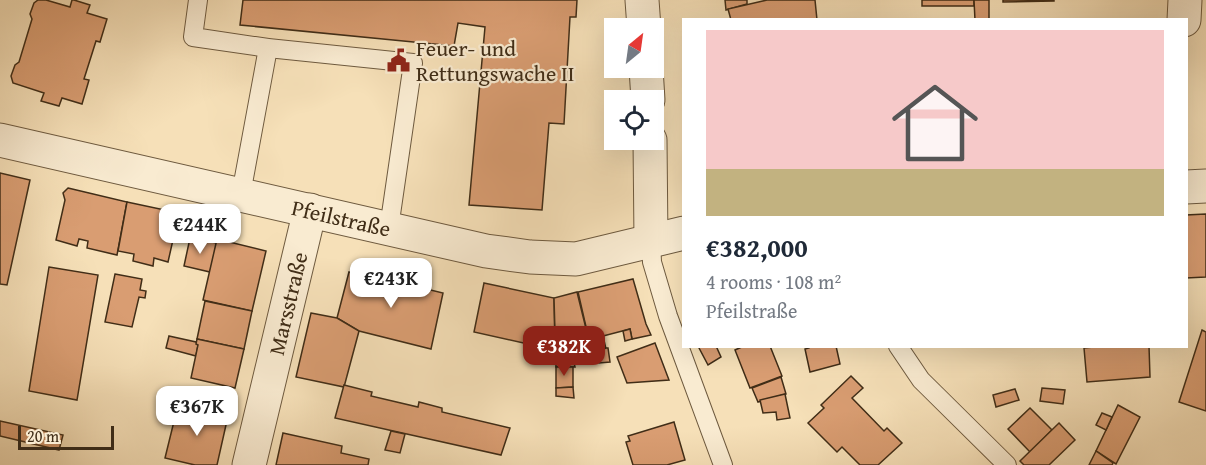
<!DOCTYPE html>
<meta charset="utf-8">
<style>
body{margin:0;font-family:"Gentium Book Plus",serif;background:#f6f6f7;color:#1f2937;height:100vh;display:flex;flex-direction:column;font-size:22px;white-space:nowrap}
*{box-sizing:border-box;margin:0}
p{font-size:20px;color:#747a83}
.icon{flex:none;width:33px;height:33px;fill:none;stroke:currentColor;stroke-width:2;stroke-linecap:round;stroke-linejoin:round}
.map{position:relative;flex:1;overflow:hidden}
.details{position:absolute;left:682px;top:18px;width:506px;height:330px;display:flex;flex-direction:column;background:#fff;border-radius:0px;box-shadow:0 6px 24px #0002}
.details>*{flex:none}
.needle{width:39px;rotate:29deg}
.controls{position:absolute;left:604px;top:18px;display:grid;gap:12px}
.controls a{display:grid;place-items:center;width:60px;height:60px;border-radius:0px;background:#fff;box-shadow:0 6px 24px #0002;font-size:30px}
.scale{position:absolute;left:18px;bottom:15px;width:96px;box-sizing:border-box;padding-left:6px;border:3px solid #402d17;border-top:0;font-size:16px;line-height:21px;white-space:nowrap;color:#402d17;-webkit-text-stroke:4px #f9ebd1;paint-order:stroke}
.price{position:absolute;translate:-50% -51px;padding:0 14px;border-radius:12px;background:#fff;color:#222;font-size:20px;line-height:39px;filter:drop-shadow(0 2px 3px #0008)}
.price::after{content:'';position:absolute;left:50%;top:36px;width:18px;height:14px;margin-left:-9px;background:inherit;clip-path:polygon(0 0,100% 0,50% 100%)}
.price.current{background:#8f2418;color:#fff}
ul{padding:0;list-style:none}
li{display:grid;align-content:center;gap:12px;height:318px;padding:0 24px}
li+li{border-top:2px solid #e0e1e3}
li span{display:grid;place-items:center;height:186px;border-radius:0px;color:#555}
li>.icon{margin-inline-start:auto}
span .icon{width:108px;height:108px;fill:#fffc;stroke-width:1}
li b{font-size:26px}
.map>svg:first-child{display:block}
</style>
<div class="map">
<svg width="1206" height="465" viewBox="0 0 1206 465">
<rect width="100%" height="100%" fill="#f6e0b8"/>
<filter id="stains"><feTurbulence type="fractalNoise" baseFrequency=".00333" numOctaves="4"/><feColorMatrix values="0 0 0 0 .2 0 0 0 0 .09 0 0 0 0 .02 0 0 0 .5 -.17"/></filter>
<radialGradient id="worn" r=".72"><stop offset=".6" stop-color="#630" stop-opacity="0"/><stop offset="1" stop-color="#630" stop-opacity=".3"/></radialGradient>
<g fill="#d99d72" stroke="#402d17" stroke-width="1.5">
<path d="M38,0H46L70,7L72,0H74L90,5L87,13L107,19L100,42L96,41L84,79L89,80L82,104L62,98L59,106L41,101L44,93L13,83L11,76L15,65L19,62L32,19L30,14L34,3Z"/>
<path d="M243,0H577L576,17H570L564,124L549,123L542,210L469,205L485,27L458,23L454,46L240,25Z"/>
<path d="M725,0H747V4L726,10Z"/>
<path d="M767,0H815L817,20H731L728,9Z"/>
<rect x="922" y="0" width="52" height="6"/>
<path d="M974,0H989V20H975Z"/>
<path d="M1003,0H1054V1L1003,2Z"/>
<path d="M0,173L30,180L7,285L0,284Z"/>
<path d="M68,188L127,202L117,255L87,248L88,241L79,239L77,246L56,240L65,200L63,193Z"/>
<path d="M127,202L179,213L168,262L154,258L153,266L133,261L134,254L118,251Z"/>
<path d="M1206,214V277L1186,278V215Z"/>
<path d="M190,238L217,243L210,272L184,266Z"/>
<path d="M217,239L266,251L252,311L203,300Z"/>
<path d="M49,267L98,275L77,400L29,391Z"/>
<path d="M349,272L372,277L378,272L389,276L392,281L398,282L443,293L431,349L359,331L337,318Z"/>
<path d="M115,274L142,279L140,290L146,291L145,298L139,297L132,327L105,322Z"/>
<path d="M633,279L646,324L651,335L632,339L630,329L603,336L606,349L592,353L578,292Z"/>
<path d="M484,283L554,298L555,350L474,332Z"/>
<path d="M577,292L592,353L573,358L575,367H556L554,298Z"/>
<path d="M205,301L252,311L244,349L197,339Z"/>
<path d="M311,313L337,318L359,331L344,387L296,377Z"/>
<path d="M630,329L632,339L625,341L623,331Z"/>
<path d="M1202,330L1206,332V411L1179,402Z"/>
<path d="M169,336L196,342L198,345L196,356L166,348Z"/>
<path d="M197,339L244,349L235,388L191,378L198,345L196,344Z"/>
<path d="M655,343L669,380L627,383L617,357Z"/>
<path d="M698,346H716L721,357L708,365Z"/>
<path d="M744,346H770L782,376L750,388L735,350Z"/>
<path d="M809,346H836L840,364L810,372L805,349L809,348Z"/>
<path d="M1103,346H1149L1150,377L1087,382L1084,348Z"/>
<path d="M606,348H608L610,362L599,363L596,352Z"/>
<path d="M556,367H573V387L556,388Z"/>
<path d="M851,376L863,388L852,398L884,431L887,428L902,443L878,465H860L842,447L837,452L808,423L824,408L821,405Z"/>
<path d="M781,377L786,394L758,402L752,388Z"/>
<path d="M344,385L372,392L371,396L418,407L419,402L442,408V412L510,428L501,455L335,418Z"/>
<path d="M573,387L574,398L556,396V388Z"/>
<path d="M1042,388L1065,390L1063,404L1040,401Z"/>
<path d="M1015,389L1019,400L996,407L993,395Z"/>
<path d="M785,394L790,418L777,420L776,412L763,413L760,400Z"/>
<path d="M178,405L228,416L217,465H195L165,458Z"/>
<path d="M1118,405L1140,417L1116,464L1096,451Z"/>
<path d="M1030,408L1052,430L1030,452L1008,429Z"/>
<path d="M1102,413L1112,417L1106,430L1096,425Z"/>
<path d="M0,421L63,435L59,450L0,436Z"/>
<path d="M674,422L685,460L667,465H633L626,442L630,441L628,436Z"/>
<path d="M1059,423L1075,440L1049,465H1024L1020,461Z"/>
<path d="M391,431L405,434L400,453L385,450Z"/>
<path d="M283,433L342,446L341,453L369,459L368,465H276Z"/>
<path d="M1096,451L1113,463L1112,465H1089Z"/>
</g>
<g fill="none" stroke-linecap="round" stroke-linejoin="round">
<defs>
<g id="service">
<path d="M198,0L193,37L268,48L413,63L389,228"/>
<path d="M241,194L268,48"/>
<path d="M651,241L652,262L668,316L723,465"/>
<path d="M898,346L921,380L1007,465"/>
</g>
<g id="minor">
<path d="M642,0L644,28"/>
<path d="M1184,20L1185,0"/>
<path d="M646,68L648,100"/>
<path id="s1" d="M0,140L486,251L530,257L576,259L684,233"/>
<path d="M650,140L651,241"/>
<path d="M1186,187L1206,186"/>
<path id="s2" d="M249,465L310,210"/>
</g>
</defs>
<use href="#service" stroke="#6e5a3f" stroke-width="20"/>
<use href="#minor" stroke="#6e5a3f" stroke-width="35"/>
<use href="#service" stroke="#f9ebd1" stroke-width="18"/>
<use href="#minor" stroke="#f9ebd1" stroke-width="33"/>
</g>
<defs>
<symbol id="civic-bare" viewBox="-9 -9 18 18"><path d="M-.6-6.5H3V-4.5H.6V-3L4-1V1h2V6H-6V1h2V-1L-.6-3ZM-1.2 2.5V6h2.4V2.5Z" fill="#8f2418" stroke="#f9ebd1" stroke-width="2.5" paint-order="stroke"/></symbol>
</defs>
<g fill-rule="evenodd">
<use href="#civic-bare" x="382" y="44" width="33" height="33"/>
</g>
<g text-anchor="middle" stroke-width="4.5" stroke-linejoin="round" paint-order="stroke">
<g font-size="22" fill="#402d17" stroke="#f9ebd1" text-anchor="start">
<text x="416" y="56">Feuer- und<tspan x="416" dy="25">Rettungswache II</tspan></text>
</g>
<g font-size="22" fill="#402d17" stroke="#f9ebd1">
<text dy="8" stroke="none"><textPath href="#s1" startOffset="350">Pfeilstraße</textPath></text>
<text dy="8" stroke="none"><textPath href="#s2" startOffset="166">Marsstraße</textPath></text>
</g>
</g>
<rect width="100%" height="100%" filter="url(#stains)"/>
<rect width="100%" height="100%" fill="url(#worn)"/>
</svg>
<div class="controls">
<a><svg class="needle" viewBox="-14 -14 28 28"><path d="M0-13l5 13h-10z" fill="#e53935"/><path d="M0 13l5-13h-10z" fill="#747a83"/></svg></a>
<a><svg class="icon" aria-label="locate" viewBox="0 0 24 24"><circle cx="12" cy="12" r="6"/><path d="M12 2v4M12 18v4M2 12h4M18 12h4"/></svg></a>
</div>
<div class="scale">20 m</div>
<b class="price" style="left:200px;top:255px">€244K</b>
<b class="price" style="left:391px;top:309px">€243K</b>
<b class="price current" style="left:564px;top:377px">€382K</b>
<b class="price" style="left:197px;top:437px">€367K</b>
<section class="details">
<ul>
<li><span style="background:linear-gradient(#f6c9c9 75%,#c2b280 0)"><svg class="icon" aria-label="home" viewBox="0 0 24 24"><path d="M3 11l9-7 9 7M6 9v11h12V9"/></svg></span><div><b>€382,000</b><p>4 rooms · 108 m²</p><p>Pfeilstraße</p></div></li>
</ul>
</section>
</div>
